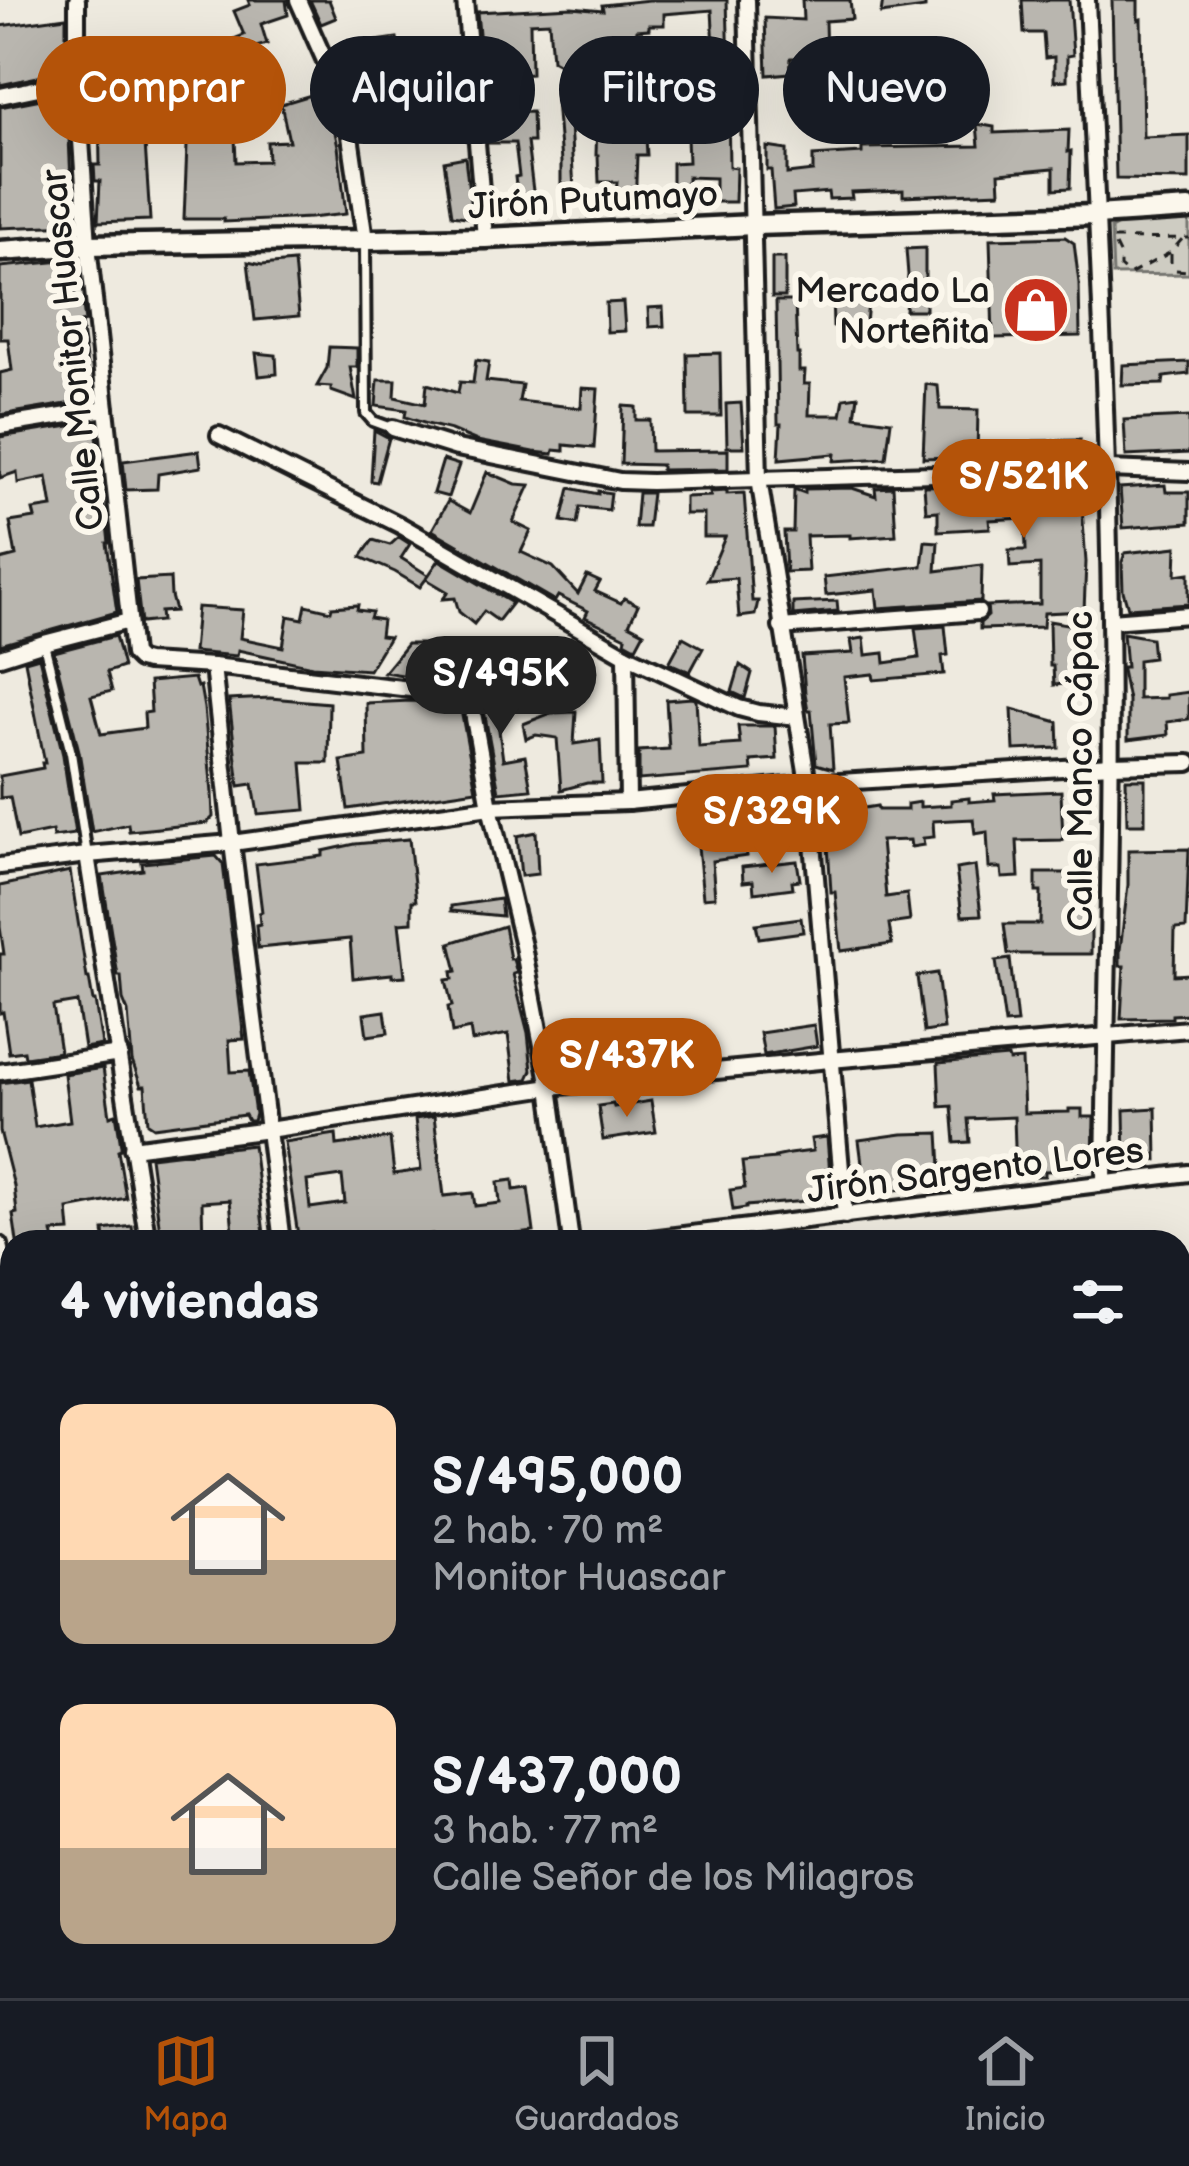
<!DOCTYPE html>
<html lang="es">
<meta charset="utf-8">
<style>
body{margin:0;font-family:"Balsamiq Sans",sans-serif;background:#242831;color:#f1f3f6;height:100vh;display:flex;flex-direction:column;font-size:45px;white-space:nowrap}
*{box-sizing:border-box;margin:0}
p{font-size:39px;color:#9ea1a6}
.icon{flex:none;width:66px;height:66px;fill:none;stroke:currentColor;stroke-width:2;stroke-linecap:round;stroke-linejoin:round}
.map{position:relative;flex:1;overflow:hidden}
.drawer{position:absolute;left:0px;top:1230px;width:1191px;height:768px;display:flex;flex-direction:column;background:#171b24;border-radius:36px 36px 0 0;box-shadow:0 12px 48px #0002}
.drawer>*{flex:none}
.banner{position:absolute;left:36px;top:36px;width:1119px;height:108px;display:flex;gap:24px}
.price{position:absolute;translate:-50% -102px;padding:0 27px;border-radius:42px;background:#b45309;color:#fff;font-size:39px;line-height:78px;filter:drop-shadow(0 3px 6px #0008)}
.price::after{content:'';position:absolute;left:50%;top:72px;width:36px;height:27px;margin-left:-18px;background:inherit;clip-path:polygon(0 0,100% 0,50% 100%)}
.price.active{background:#222;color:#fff}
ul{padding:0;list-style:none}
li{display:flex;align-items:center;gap:36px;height:300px;padding:0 60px}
li span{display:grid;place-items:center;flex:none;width:336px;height:240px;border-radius:24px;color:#555}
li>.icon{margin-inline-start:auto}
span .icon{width:144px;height:144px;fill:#fffc;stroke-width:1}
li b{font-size:51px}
h2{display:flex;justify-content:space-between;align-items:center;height:144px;padding:0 60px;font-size:51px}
.pill{padding:0 42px;border-radius:54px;background:#171b24;box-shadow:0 12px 48px #0002;font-size:42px;line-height:108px}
.pill.active{background:#b45309;color:#fff}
.tab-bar{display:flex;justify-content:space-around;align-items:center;height:168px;border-top:3px solid #363941;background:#171b24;font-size:33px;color:#9ea1a6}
.tab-bar a{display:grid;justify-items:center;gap:6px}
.tab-bar .active{color:#b45309}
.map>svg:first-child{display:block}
</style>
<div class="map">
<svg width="1189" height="1998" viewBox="0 0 1189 1998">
<rect width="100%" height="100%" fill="#eeeadf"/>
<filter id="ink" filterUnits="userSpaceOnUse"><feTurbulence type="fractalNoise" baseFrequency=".00833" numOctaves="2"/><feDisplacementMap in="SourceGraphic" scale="24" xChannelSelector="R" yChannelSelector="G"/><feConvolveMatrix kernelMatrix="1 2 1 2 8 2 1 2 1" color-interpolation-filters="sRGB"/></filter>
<g filter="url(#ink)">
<path fill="#ceccc2" stroke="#75746f" stroke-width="3" d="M1189,217V274L1113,275L1111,229L1131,218Z"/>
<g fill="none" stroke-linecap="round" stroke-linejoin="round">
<g stroke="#6f6d69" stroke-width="4.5">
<path d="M1179,1676L1189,1669"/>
<path d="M738,1998L747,1986"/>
</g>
<g stroke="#85837e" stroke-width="108">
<path d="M1179,1340L1189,1339"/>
<path d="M0,1484L12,1483"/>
</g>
</g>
<g fill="#b9b6af" stroke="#1c1c1c" stroke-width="3" fill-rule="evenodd">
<path d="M248,0H286L288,15L261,24L267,44L237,52L234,39L244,35L234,11L250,5Z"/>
<path d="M310,0H329L336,18L321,24Z"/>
<path d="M649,0H727L729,67H715L712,10L664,14V25H649V29L637,30L632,57L635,73L608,75V68L574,69L575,80H560L559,64L552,60L549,22L530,23L531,74L483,77L477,12L572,7L603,10L602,5Z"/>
<path d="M802,0H850L852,19L825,21L826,57L866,52L869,71L937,68L938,97L811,104L807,58H791L790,73L767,75L765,18L803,20Z"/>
<path d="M883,0H925V8L881,14Z"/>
<path d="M1022,0H1069L1073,55L1067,56V80L1054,81V57L1045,58L1043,33H1024Z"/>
<path d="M1112,0H1138V20L1141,19L1143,137L1189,135V180L1116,179Z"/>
<path d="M66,17V71L0,85V26Z"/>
<path d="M397,38L399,53L445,46L446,66L455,65L463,124L430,130L425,101L416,102L415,89L394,81L381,84L376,41Z"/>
<path d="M149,41L154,72L97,74L96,47Z"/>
<path d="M568,92L575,205H561V162L556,101Z"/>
<path d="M636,92L670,97V92H706L705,104L728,103L729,167L736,168L735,202H715V178L687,177V209H672V163L688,162L687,137L646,138L647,155H637L635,209L615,208L617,182H599L598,155H596L597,124L634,125Z"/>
<path d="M67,94L73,225L0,228V107Z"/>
<path d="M311,95L334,128L338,146L346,214L310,218L224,222V219H184L189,97H202L200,137L235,136L236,162L268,161L267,142L289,141L281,104Z"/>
<path d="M939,103H954L955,122L939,132Z"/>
<path d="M99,105H135L138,118H146L145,143L150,220L98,222L100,181H95L94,165H100Z"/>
<path d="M532,112L533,142H527L535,207L519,209L515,177L519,176L515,143H488L487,113Z"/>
<path d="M977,124L994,127V133L1069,130L1068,152L1071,151L1070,188L1054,189V168L999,173L1000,192L903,196V190L851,192L852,198L829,199L828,192L793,195L794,207L774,209L771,170H767V147L787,150V174L813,171V156L862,153V148L979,146Z"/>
<path d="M465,157L470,200L472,218L452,215L444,161Z"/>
<path d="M1065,237L1074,243L1079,283L1080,336L993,338L990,239Z"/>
<path d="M925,248V310H905L908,275L906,249Z"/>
<rect x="772" y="258" width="13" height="39"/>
<path d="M74,260L75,306H83L85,322L81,323L90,388L84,390L85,401L0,415V373L12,370L8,339H0V267Z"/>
<path d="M248,262L262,265L294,262L299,316L255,320Z"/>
<path d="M869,290L866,324L833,326L832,294Z"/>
<path d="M776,301H795L797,354H799V371H805L804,384H810L809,415H841L844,398L858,396L855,416L891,421L886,458L834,461L835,454L779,459L781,424H778Z"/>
<path d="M623,302L625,331L607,332L606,303Z"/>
<path d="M663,307L664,326L649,327L648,308Z"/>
<path d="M329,347L357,348V367H350L356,400L331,391V387L317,386L327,368Z"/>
<path d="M256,353L276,355L277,374L259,376Z"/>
<path d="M720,353L721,416H688L687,354Z"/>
<path d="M476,360L489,362L486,381L522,385L519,401L581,408L582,388L598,389L594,448L564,445V451L554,450L553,454L534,452L477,441L451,430L427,424L405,417L406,410L376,406L378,380H396L395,397L425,404L427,384L458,393L460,382L473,383Z"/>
<path d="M1189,362V374L1164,377L1163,384L1122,385L1123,365Z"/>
<path d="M926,384L938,386L940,409L978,410L977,456L923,458Z"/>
<path d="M741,403L744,447H727L726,404Z"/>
<path d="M623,406L636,407V420H650L651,451L728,450V469L661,470V465L621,464Z"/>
<path d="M1189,417V453L1126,456L1124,420Z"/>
<path d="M95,422L101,463L97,465L107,525L109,543H107L117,612L0,645V560L16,556L10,522L35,518L33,510L52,507L47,477L18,483L17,472L0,478V437Z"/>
<path d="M374,430L389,438L377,482L371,481Z"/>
<path d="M1080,440L1077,453L1034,454V441Z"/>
<path d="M199,451L201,467L158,474L157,489L126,490L123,461Z"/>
<path d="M443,460L459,465L448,497L433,493Z"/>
<path d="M487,472L516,484L530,485L513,522L531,531L521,552L553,567L578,594L587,576L600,582L595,591L621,603L624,598L638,605L629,624L644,632L636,647L625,641L626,637L585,617L588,611L558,596L555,601L432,530L448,501L470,513Z"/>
<path d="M1069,481L1070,509L1082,508L1086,562L1084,611L1044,613L1043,627L980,629V623L988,616L987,606L1040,604V565L1010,567L1009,550H1026L1025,518L989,520L990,528L938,531V511L926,512L924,486L988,484V487Z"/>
<path d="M1165,485L1166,492H1189V523L1123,528L1120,488Z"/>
<path d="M893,487L896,535L850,538V535L806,536L808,571L786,572L784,532H793L794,489L805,493V489L852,488L876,496L875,488Z"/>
<path d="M570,488L598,494V491L611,493L609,510L580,507L577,524L562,521Z"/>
<path d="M727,491V494L744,493L752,601H758L755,615L739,617L736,578L707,580L725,537H704V514H685V497L711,496L710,492Z"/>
<path d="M638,493H652L648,527H635Z"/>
<path d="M399,537L410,544L401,558L428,575L426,579L439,560L512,603L498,621L484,611L474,624L459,612L455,598L443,599L448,592L426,579L420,587L395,572L361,557L373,540L390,545Z"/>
<path d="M925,541L938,542L936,571L982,565L981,601L878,608L876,590L826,595L824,577L922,566Z"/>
<path d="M1177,547L1176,575L1189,573V604L1128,608L1123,591L1122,562L1125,553Z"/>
<path d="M170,578L171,596L175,611L160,612L161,621L141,623L136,580Z"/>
<path d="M837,601L838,611L793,615V603Z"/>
<path d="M306,605L331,611L332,607L358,605L357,610L372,612L370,618L382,620L380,636L389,637L369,670L312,666L238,650L237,656L193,652L197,607L243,610L240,638L283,647L288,616L303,619Z"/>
<path d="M1049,621L1085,627L1087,665L1083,682L1054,685L1053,666H1050Z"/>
<path d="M945,626L948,655L942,656L944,674L874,680L873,674L844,677L849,723L830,724L833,769L816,764L811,710H808L805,693L802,656L853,653L851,640L864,638L866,655L884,653L885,663L919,658L915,628Z"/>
<path d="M1123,633L1151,638L1153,658L1138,660V699L1166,698V695L1189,692V719L1167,722L1168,735L1128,740V700L1122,670V667H1126Z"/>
<path d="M115,636L123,667L107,672L112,691L91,696L101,734L145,728L144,713L151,712L149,682L194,678L197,687L200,686L204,708L212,793L213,817L207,823L129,831L128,824L92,832L79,751L54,652Z"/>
<path d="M683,637L703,648L690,672L669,663Z"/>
<path d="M407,644H450V680L439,681L384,672Z"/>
<path d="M39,657L63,755L75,834L53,837L52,831L18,838L10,797L0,798V776L43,768L42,763H45L25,661Z"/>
<path d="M740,665L752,673L745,698L732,692Z"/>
<path d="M504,676L509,691L500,693L503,722L498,723L503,760L525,756L531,789L499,792L481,694L474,682Z"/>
<path d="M270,698L329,703L328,763H302L306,810L258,814L253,784L239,786L229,700Z"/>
<path d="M692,698L696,700L699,747L740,744L738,726H775L777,759L751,761L752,771L639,780V751L669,749L666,700Z"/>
<path d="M411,701L441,704L442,707L461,710L476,790L348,809L341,761L367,757L366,703Z"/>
<path d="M1012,709L1058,722L1059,748L1014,750Z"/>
<path d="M576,712L574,744L600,740L602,783H587L561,790L557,738L536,735L526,739L523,724L551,713Z"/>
<path d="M1126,779H1145V824H1127Z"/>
<path d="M1061,791L1063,840L1017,841L1019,877L1002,878L1001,868H989L987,832L975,834L973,819L933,821L934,837L923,838L924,845L911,847L910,840L881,841L886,897L907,894L910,921L889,924L892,944L841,951L835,892H831L826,814L877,806L878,810H907V804L920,802V807L951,805V800L969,798V802L995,800L994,794Z"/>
<path d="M743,830L747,856L712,861L715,897L703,898L697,836Z"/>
<path d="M536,832L538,874L521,876L517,836Z"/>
<path d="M409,839L416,901H412V922L399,923L405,976L392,977V974L353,978L350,939L258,948L256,925L260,924L259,913L262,912L256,864L323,856V851L355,844Z"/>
<path d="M1189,849L1186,928L1175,929L1174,975L1189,974V1014L1172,1015V1018L1121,1019L1124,966H1120V950L1128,885V850Z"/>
<path d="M216,856L223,864L244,1039L229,1040L231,1072L249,1071L255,1114L253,1121H248L245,1115L154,1127L148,1123L145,1086H141L132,1061L128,1012L123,1000L121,976H118L102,876L143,870L142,863Z"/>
<path d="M797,861L800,880L792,881L793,888L754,893L753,881L743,882L742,867Z"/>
<path d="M975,866L981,915L962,916L956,869Z"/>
<path d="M70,871L87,978H89L93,1001H95L102,1045L84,1048L77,1002L53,1006L60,1052L25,1057L24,1051L9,1053L3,1012L0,1013V954H4L0,927V886Z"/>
<path d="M1036,873H1089L1080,909H1091V954H1008L1004,924H1040L1041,892H1036Z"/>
<path d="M500,899L502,916L451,911V906Z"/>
<path d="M801,918L803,932L759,938L756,924Z"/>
<path d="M504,926L510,959H513L517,973L513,974L528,1033L532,1070L528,1079L514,1081L508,1034L472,1041L470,1029L452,1033L448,1007L452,1006L446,980L453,979L452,972L457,971L450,943Z"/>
<path d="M1010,959L1017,1023L1005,1024L996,961Z"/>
<path d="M937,973L944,1029L924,1032L917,976Z"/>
<path d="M385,1011L388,1033L367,1036L364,1014Z"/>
<path d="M590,1024L592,1051L633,1044L636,1067L610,1070L609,1064L573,1068L569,1026Z"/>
<path d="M814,1025L817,1046L764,1055L760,1033Z"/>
<path d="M1008,1057L1009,1061L1022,1060L1024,1113L1069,1112V1109H1082V1117H1094L1093,1164L1085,1170L1045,1171V1176H1016L1014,1117L968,1119L970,1142L955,1143L952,1106L940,1107L938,1063Z"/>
<path d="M103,1068L110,1116L116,1114L118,1126L121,1145V1149L118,1150L126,1198L68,1209L70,1231L52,1232L54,1242H17L13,1214L17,1213L14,1186L0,1131V1083L28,1079L35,1127L70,1121L64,1074Z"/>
<path d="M651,1101L656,1132L603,1140L598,1106L613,1104L614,1107Z"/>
<path d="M1156,1108L1157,1160L1125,1163L1124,1110Z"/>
<path d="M434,1116L444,1196L473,1193L475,1206L500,1203L498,1182L513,1180L514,1190L528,1188L534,1232L451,1241V1238L433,1241L432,1234L398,1239V1242H299L284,1142L336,1134L337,1145L390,1138L394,1174L421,1170L415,1119ZM342,1176L345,1203L310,1208L307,1181Z"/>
<path d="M939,1133L942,1185L885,1191L865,1186L859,1140L902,1134Z"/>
<path d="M827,1137L832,1199L746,1206V1208L733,1210L730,1190L745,1188L742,1162L776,1159L775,1157L789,1154L813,1151L811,1139Z"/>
<path d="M253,1145L265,1242H234L230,1200L202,1202L203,1242H166V1239H161L150,1157Z"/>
<path d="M132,1226L134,1242H105L104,1230Z"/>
</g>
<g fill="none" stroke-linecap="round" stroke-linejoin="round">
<defs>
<g id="lane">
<path d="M365,243L366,413L373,421L392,428"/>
<path d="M44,644L71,753L87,855"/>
</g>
<g id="street">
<path d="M77,0V80L88,245L133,654L139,660L147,662L213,666L470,696L490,807L523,946L550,1087L571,1242"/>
<path d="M298,0L346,108L365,240"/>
<path d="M465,0L485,238"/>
<path d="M747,0L759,479L808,784L845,1216"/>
<path d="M1087,0C1096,206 1108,412 1110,618C1113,806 1106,994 1104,1183"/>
<path d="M0,96L77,80"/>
<path d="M0,426L106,409"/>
<path d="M393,428L457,448L620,481L651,482L1108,469L1189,472"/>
<path d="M219,435L400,525L626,655L739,708L758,713L797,717"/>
<path d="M1110,621L1189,615"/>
<path d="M781,627L978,612"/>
<path d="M626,655L628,802"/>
<path d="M0,657L44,643L129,621"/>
<path d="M213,666L232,843L282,1242"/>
<path d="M87,855L148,1242"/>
<path d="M0,866L87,855L232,843L490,807L628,802L808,784L1111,765L1189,763"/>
<path d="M0,1072L120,1054"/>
<path d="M132,1148L268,1130L550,1087L830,1060L1189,1029"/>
<path d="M626,1242L1189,1173"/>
<path d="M0,1245L12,1298"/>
<path d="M0,1307L12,1305"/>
<path d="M1179,1494L1189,1493"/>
<path d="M649,1998L662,1986"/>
</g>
<path id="secondary" d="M0,251L88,245L485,238L754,225L1096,215L1189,209"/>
</defs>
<use href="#lane" stroke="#1c1c1c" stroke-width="16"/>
<use href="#street" stroke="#1c1c1c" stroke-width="22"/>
<use href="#secondary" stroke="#1c1c1c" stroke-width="27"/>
<g stroke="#1c1c1c" stroke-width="3" stroke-dasharray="9 9" stroke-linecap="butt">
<path d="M1113,239L1189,238"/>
<path d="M1115,246L1120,256V267L1129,275L1171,252L1183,238"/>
<path d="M1171,254V263L1175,270L1189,271"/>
</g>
<use href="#lane" stroke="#fbf7ec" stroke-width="8"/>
<use href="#street" stroke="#fbf7ec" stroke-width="14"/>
<use href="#secondary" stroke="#fbf7ec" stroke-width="18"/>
</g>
</g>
<defs>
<symbol id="shop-disc" viewBox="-11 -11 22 22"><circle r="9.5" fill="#c8321e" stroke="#fbf7ec"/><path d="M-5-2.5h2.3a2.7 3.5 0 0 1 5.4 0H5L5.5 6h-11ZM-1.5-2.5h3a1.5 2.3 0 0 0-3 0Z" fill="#fff"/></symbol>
</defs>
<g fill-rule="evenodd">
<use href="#shop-disc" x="998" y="272" width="76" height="76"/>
</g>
<g text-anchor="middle" stroke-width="12" stroke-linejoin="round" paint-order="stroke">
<g font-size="36" fill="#1c1c1c" stroke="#fbf7ec">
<text transform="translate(593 199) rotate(-3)" y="13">Jirón Putumayo</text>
<text transform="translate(71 350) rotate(-96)" y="13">Calle Monitor Huascar</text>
<text transform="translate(1079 771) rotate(-90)" y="13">Calle Manco Cápac</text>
<text transform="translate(975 1169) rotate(-7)" y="13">Jirón Sargento Lores</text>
</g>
<g font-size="36" fill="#1c1c1c" stroke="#fbf7ec" text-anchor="end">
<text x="990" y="302">Mercado La<tspan x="990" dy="41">Norteñita</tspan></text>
</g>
</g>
</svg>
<b class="price" style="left:1024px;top:541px">S/521K</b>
<b class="price active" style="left:501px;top:738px">S/495K</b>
<b class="price" style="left:772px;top:876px">S/329K</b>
<b class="price" style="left:627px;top:1120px">S/437K</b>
<div class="banner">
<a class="pill active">Comprar</a>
<a class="pill">Alquilar</a>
<a class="pill">Filtros</a>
<a class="pill">Nuevo</a>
</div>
<section class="drawer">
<h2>4 viviendas<svg class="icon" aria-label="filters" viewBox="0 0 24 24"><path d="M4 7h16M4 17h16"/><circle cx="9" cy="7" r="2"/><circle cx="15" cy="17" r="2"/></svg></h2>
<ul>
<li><span style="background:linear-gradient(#ffd9b3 65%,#b9a48a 0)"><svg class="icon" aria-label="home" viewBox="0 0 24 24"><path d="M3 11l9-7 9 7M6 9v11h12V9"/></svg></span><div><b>S/495,000</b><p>2 hab. · 70 m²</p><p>Monitor Huascar</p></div></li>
<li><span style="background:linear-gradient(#ffd9b3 60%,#b9a48a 0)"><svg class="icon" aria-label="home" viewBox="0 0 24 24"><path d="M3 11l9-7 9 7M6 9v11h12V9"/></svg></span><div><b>S/437,000</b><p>3 hab. · 77 m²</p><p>Calle Señor de los Milagros</p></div></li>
</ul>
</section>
</div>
<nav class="tab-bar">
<a class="active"><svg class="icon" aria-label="map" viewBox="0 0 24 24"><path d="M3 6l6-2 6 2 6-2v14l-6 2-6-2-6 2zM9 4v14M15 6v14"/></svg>Mapa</a>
<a><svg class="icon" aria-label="saved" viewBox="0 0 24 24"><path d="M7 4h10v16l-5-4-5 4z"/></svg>Guardados</a>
<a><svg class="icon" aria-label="home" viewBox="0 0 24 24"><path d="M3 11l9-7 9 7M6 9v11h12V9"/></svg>Inicio</a>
</nav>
